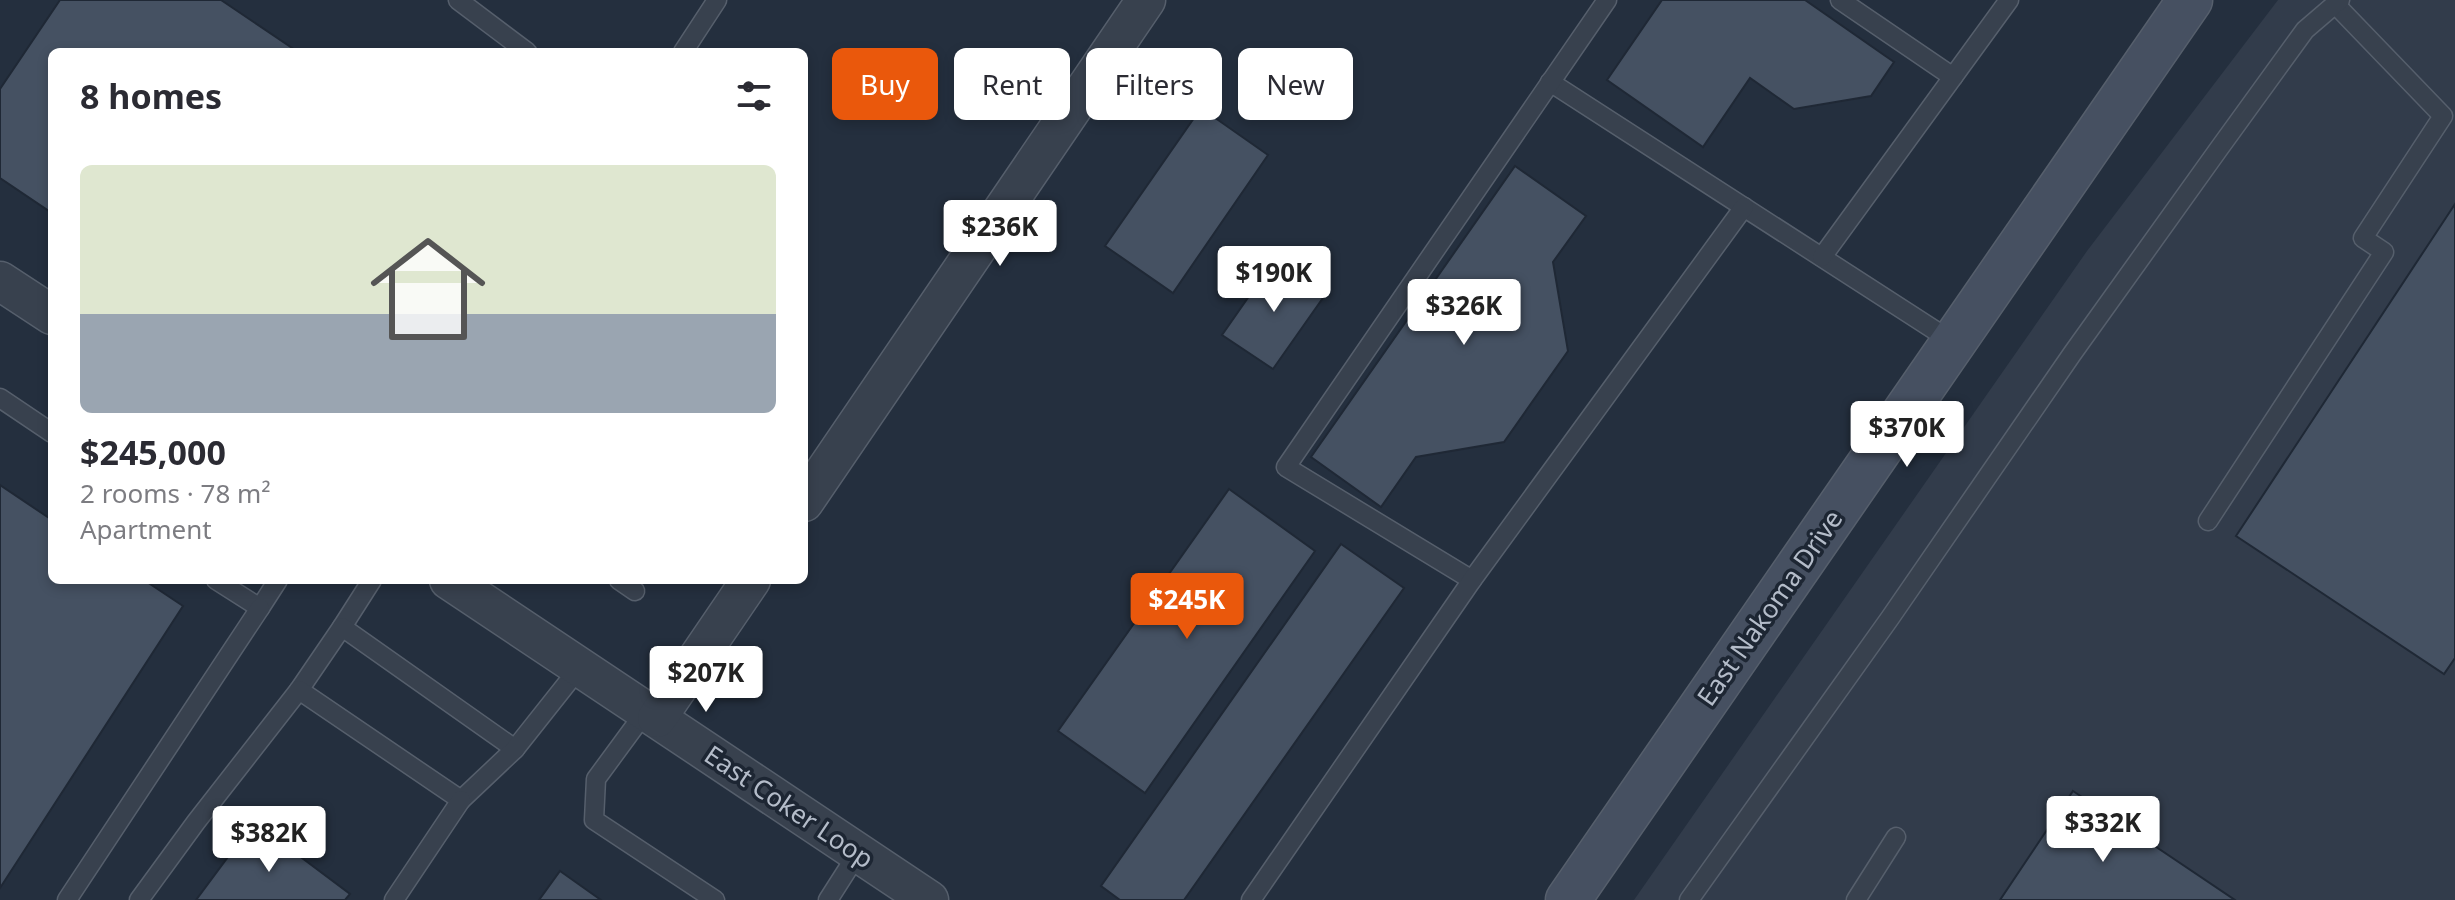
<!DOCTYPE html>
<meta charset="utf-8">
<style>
body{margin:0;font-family:"Noto Sans",sans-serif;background:#f2f2f3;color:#2b2b33;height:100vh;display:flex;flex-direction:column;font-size:30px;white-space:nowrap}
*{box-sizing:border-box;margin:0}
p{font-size:26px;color:#7c7c81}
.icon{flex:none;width:44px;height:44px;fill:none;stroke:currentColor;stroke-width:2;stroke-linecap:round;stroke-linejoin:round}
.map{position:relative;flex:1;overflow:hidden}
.details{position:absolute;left:48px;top:48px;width:760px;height:536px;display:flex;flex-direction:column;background:#fff;border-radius:12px;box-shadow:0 4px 12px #0003}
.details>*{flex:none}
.banner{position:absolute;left:832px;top:48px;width:760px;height:72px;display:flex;gap:16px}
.price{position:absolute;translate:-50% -68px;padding:0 18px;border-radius:8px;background:#fff;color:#222;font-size:26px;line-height:52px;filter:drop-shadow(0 2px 4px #0008)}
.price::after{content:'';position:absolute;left:50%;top:48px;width:24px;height:18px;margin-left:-12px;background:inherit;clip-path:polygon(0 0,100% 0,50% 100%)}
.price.current{background:#ea580c;color:#fff}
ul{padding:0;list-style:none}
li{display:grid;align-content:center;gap:16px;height:424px;padding:0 32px}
li span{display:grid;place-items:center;height:248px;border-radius:12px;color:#555}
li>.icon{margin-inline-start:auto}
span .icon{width:144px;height:144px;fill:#fffc;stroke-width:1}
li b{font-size:34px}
h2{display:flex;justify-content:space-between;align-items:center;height:96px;padding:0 32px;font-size:34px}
.pill{padding:0 28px;border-radius:12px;background:#fff;box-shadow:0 4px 12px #0003;font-size:28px;line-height:72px}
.pill.current{background:#ea580c;color:#fff}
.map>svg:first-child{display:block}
</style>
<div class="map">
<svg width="2455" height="900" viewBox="0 0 2455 900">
<rect width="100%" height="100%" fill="#242f3e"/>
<path fill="#323c4b" d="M2278,0H2455V900H1634L2087,251Z"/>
<g fill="#455162" stroke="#1f2835" stroke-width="2">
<path d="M60,0H221L298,52H52V213L0,178V89Z"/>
<path d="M1662,0H1805L1894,62L1871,96L1794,109L1750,78L1703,147L1607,80Z"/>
<path d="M1201,108L1268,155L1173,293L1105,246Z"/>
<path d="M1515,166L1586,216L1553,262L1568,351L1504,442L1416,457L1381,507L1311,457Z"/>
<path d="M2455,204V658L2444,674L2236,536Z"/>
<path d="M1275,259L1325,295L1273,369L1222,335Z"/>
<path d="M0,485L52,520V580H144L183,606L0,888Z"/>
<path d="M1229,489L1315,551L1145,793L1058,731Z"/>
<path d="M1341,544L1404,588L1184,900H1120L1101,886Z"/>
<path d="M2073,791L2235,900H2000Z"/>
<path d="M254,822L350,894L345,900H196Z"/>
<path d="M560,871L601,900H539Z"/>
</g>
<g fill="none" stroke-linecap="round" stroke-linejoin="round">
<defs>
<g id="service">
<path d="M458,0L527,52"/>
<path d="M1840,0L1953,77"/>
<path d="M683,52L717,0"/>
<path d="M1550,82L1953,342"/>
<path d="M1822,257L2009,0"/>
<path d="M0,398L52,433"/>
<path d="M2208,521L2384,252L2363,238L2443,116L2335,4"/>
<path d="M216,580L260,608L278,580"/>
<path d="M619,580L635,591"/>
<path d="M1472,580L1286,467L1607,0"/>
<path d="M342,627L372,580"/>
<path d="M299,690L342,627L515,749"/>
<path d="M646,711L596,779L594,820L715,900"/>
<path d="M67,900L260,608"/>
<path d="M139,900L196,822L299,690L461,800L515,749L580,667"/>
<path d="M394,900L461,800"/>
<path d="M828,900L858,853"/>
<path d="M1251,900L1472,580L1744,207"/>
<path d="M1689,900L1890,618L2072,354L2218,150L2305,30L2340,0"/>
<path d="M1856,900L1896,837"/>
</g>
<g id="minor">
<path d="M0,281L52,315"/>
<path d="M804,502L1146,0"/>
<path d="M449,580L929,900"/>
<path d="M657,718L751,580"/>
</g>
<path id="secondary" d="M1568,900L2190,0"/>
</defs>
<use href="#service" stroke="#565f6c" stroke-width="21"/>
<use href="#minor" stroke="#565f6c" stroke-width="41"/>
<use href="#secondary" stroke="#565f6c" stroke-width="47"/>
<use href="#service" stroke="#38414e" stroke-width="18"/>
<use href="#minor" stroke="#38414e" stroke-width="38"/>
<use href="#secondary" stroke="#465061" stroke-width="44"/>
</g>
<g text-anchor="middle" stroke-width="7" stroke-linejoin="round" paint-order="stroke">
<g font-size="26" fill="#b4bcc9" stroke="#1d2633">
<text transform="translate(1770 608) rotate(-55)" y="9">East Nakoma Drive</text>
<text transform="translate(789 807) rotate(34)" y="9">East Coker Loop</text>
</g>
</g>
</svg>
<b class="price" style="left:1000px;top:268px">$236K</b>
<b class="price" style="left:1274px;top:314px">$190K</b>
<b class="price" style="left:1464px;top:347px">$326K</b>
<b class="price" style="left:1907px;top:469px">$370K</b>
<b class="price current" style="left:1187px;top:641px">$245K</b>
<b class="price" style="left:706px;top:714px">$207K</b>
<b class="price" style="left:2103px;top:864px">$332K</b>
<b class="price" style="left:269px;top:874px">$382K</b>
<div class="banner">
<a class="pill current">Buy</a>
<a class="pill">Rent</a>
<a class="pill">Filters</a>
<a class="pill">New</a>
</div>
<section class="details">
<h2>8 homes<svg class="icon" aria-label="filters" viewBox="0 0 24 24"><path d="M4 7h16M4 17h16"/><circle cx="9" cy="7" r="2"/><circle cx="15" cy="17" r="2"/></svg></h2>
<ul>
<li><span style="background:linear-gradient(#dfe7d0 60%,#9aa5b1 0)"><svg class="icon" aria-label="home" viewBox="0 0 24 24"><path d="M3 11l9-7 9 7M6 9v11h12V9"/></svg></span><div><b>$245,000</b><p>2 rooms · 78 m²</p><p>Apartment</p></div></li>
</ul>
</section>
</div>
